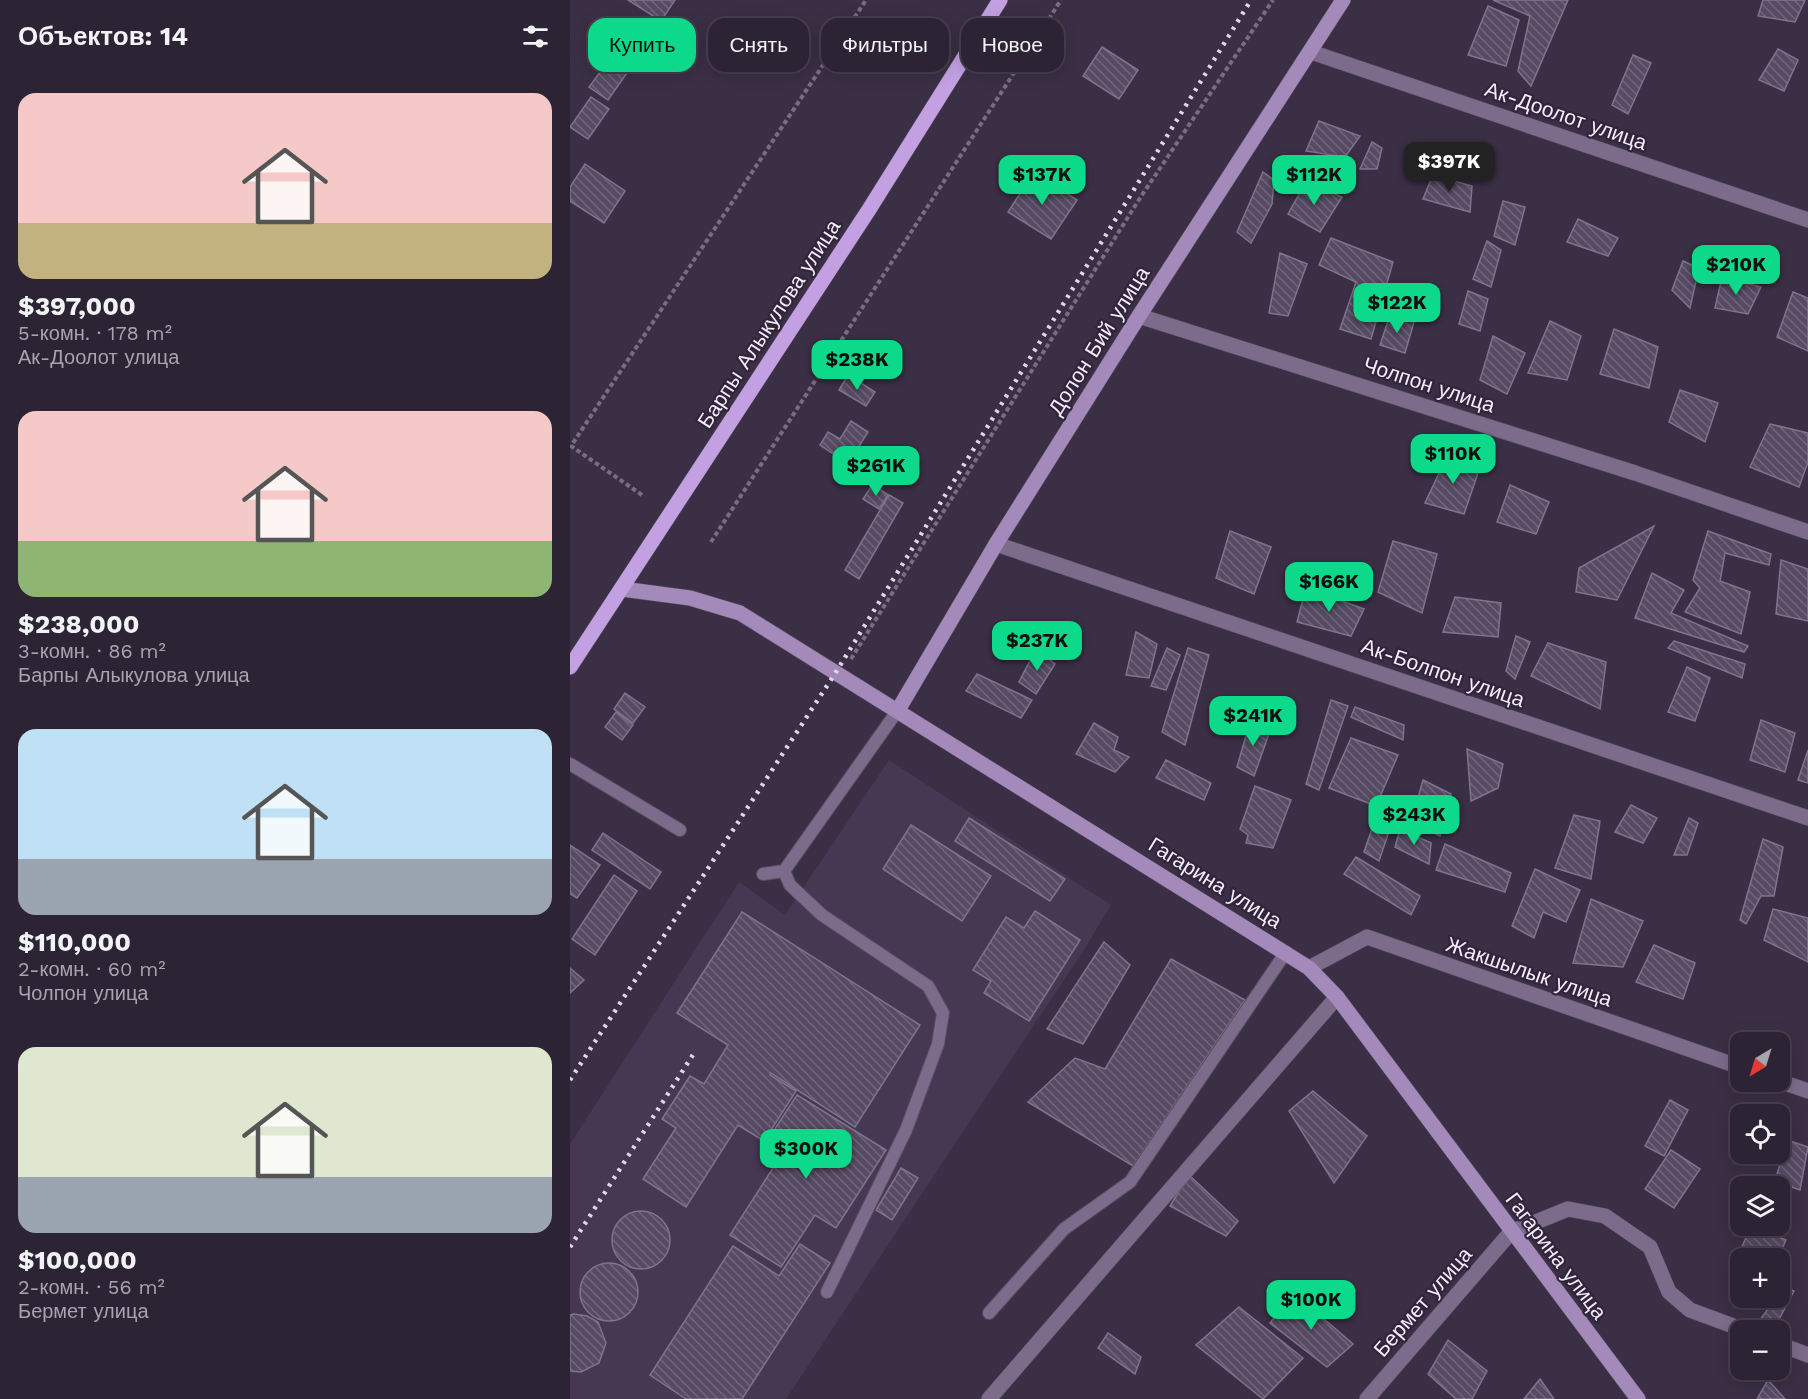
<!DOCTYPE html>
<html lang="ru">
<meta charset="utf-8">
<style>
body{margin:0;font-family:"Work Sans",sans-serif;background:#342b3c;color:#f1f3f6;height:100vh;display:flex;flex-direction:column;font-size:22px;white-space:nowrap}
*{box-sizing:border-box;margin:0}
p{font-size:20px;color:#a6a4ac}
.icon{flex:none;width:33px;height:33px;fill:none;stroke:currentColor;stroke-width:2;stroke-linecap:round;stroke-linejoin:round}
.map{position:relative;flex:1;overflow:hidden}
.side{display:flex;flex-direction:column;background:#2c2334;width:570px}
.side>*{flex:none}
.banner{position:absolute;left:18px;top:18px;width:570px;height:54px;display:flex;gap:12px}
.needle{width:39px;rotate:218deg}
.controls{position:absolute;left:1160px;top:1032px;display:grid;gap:12px}
.controls a{display:grid;place-items:center;width:60px;height:60px;border-radius:12px;background:#2c2334;box-shadow:0 3px 15px #0003,0 0 0 2px #48404f;font-size:30px}
.price{position:absolute;translate:-50% -51px;padding:0 14px;border-radius:12px;background:#0cd98a;color:#111;font-size:20px;line-height:39px;filter:drop-shadow(0 2px 3px #0008)}
.price::after{content:'';position:absolute;left:50%;top:36px;width:18px;height:14px;margin-left:-9px;background:inherit;clip-path:polygon(0 0,100% 0,50% 100%)}
.price.selected{background:#222;color:#fff}
ul{padding:0;list-style:none}
li{display:grid;align-content:center;gap:12px;height:318px;padding:0 18px}
li span{display:grid;place-items:center;height:186px;border-radius:18px;color:#555}
li>.icon{margin-inline-start:auto}
span .icon{width:108px;height:108px;fill:#fffc;stroke-width:1}
li b{font-size:26px}
h2{display:flex;justify-content:space-between;align-items:center;height:72px;padding:0 18px;font-size:26px}
.pill{padding:0 21px;border-radius:18px;background:#2c2334;box-shadow:0 3px 15px #0003,0 0 0 2px #48404f;font-size:21px;line-height:54px}
.pill.selected{background:#0cd98a;color:#111}
main{display:flex;flex:1;min-height:0}
.map>svg:first-child{display:block}
</style>
<main>
<section class="side">
<h2>Объектов: 14<svg class="icon" aria-label="filters" viewBox="0 0 24 24"><path d="M4 7h16M4 17h16"/><circle cx="9" cy="7" r="2"/><circle cx="15" cy="17" r="2"/></svg></h2>
<ul>
<li><span style="background:linear-gradient(#f6c9c9 70%,#c2b280 0)"><svg class="icon" aria-label="home" viewBox="0 0 24 24"><path d="M3 11l9-7 9 7M6 9v11h12V9"/></svg></span><div><b>$397,000</b><p>5-комн. · 178 m²</p><p>Ак-Доолот улица</p></div></li>
<li><span style="background:linear-gradient(#f6c9c9 70%,#8fb573 0)"><svg class="icon" aria-label="home" viewBox="0 0 24 24"><path d="M3 11l9-7 9 7M6 9v11h12V9"/></svg></span><div><b>$238,000</b><p>3-комн. · 86 m²</p><p>Барпы Алыкулова улица</p></div></li>
<li><span style="background:linear-gradient(#bfe0f5 70%,#9aa5b1 0)"><svg class="icon" aria-label="home" viewBox="0 0 24 24"><path d="M3 11l9-7 9 7M6 9v11h12V9"/></svg></span><div><b>$110,000</b><p>2-комн. · 60 m²</p><p>Чолпон улица</p></div></li>
<li><span style="background:linear-gradient(#dfe7d0 70%,#9aa5b1 0)"><svg class="icon" aria-label="home" viewBox="0 0 24 24"><path d="M3 11l9-7 9 7M6 9v11h12V9"/></svg></span><div><b>$100,000</b><p>2-комн. · 56 m²</p><p>Бермет улица</p></div></li>
</ul>
</section>
<div class="map">
<svg width="1238" height="1399" viewBox="0 0 1238 1399">
<defs>
<pattern id="building-back-hatch" width="6" height="6" patternUnits="userSpaceOnUse" patternTransform="scale(1.5)"><rect width="6" height="6" fill="#574b63"/><path d="M-1 5l2 2M0 0l6 6M5-1l2 2" fill="none" stroke="#70657a"/></pattern>
</defs>
<rect width="100%" height="100%" fill="#3b2f45"/>
<path fill="#463753" d="M319,760L541,905L515,948L216,1399H0V1144L169,882L215,915Z"/>
<g fill="url(#building-back-hatch)" stroke="#80738c" stroke-width="1.5">
<path d="M58,0H105L91,21Z"/>
<path d="M923,0H998L961,86L948,71L960,16Z"/>
<path d="M1193,0H1235L1225,22L1188,16Z"/>
<path d="M918,6L949,20L936,66L898,55Z"/>
<path d="M51,29L76,45L64,63L40,48Z"/>
<path d="M532,47L568,70L549,99L513,76Z"/>
<path d="M1208,49L1228,60L1214,91L1189,80Z"/>
<path d="M1063,55L1081,63L1058,114L1042,105Z"/>
<path d="M39,60L57,73L38,100L19,87Z"/>
<path d="M21,97L39,109L18,139L0,127Z"/>
<path d="M749,121L790,136L775,157L736,151Z"/>
<path d="M802,142L812,148L807,169H790Z"/>
<path d="M15,164L55,191L34,223L0,201V187Z"/>
<path d="M464,172L507,200L481,239L438,212Z"/>
<path d="M693,172L704,180L702,204L681,243L667,232Z"/>
<path d="M863,175L902,186L900,212L853,199Z"/>
<path d="M736,182L772,197L750,232L718,214Z"/>
<path d="M933,201L955,207L945,245L924,236Z"/>
<path d="M1008,219L1048,238L1038,256L997,242Z"/>
<path d="M761,238L823,262L801,339L770,329L786,282L749,265Z"/>
<path d="M917,241L931,250L921,287L903,279Z"/>
<path d="M710,253L737,264L718,316L699,313Z"/>
<path d="M1113,261L1129,268L1120,308L1102,290Z"/>
<path d="M1152,277L1191,287L1178,314L1145,308Z"/>
<path d="M898,291L918,299L910,331L889,324Z"/>
<path d="M1223,292L1238,298V351L1207,337Z"/>
<path d="M820,315L844,322L835,353L810,345Z"/>
<path d="M980,321L1011,336L997,380L958,373Z"/>
<path d="M1044,329L1088,347L1079,388L1030,374Z"/>
<path d="M923,336L955,353L937,394L910,380Z"/>
<path d="M278,375L305,392L296,406L269,390Z"/>
<path d="M1110,390L1148,403L1135,442L1099,422Z"/>
<path d="M281,421L298,432L278,464L250,445L258,432L270,439Z"/>
<path d="M1200,424L1238,433V462L1229,487L1180,467Z"/>
<path d="M879,452L909,470L894,514L855,503Z"/>
<path d="M303,484L318,495L309,509L293,499Z"/>
<path d="M940,485L979,502L966,534L927,522Z"/>
<path d="M319,495L333,503L289,579L275,570Z"/>
<path d="M1084,526L1047,600L1006,592L1009,568Z"/>
<path d="M660,531L701,547L684,594L646,578Z"/>
<path d="M1138,531L1201,554L1199,565L1155,553L1150,581L1180,592L1171,634L1115,612L1130,588L1123,580Z"/>
<path d="M823,541L867,554L852,613L808,592Z"/>
<path d="M1211,560L1238,569V621L1206,614Z"/>
<path d="M1082,573L1114,590L1101,613L1178,646L1174,652L1065,618Z"/>
<path d="M736,588L794,609L781,636L727,622Z"/>
<path d="M885,597L931,603L928,637L873,632Z"/>
<path d="M566,632L587,644L579,678L556,675Z"/>
<path d="M946,636L960,642L945,679L936,671Z"/>
<path d="M1104,641L1175,664L1172,678L1098,648Z"/>
<path d="M978,643L1036,662L1030,709L961,676Z"/>
<path d="M597,648L610,655L596,690L581,686Z"/>
<path d="M618,648L639,655L615,745L592,732Z"/>
<path d="M466,649L485,664L466,694L449,682Z"/>
<path d="M1117,667L1140,678L1125,721L1098,712Z"/>
<path d="M407,674L462,700L451,718L396,691Z"/>
<path d="M55,693L75,707L63,723L44,709Z"/>
<path d="M761,700L778,706L749,790L736,784Z"/>
<path d="M785,707L834,725L833,740L781,717Z"/>
<path d="M46,712L63,725L52,740L35,727Z"/>
<path d="M681,718L701,728L684,776L667,767Z"/>
<path d="M1191,720L1225,733L1215,772L1180,760Z"/>
<path d="M524,723L548,737L544,750L559,757L545,772L506,754Z"/>
<path d="M781,738L828,755L806,806L759,788Z"/>
<path d="M897,749L933,764L928,788L901,801Z"/>
<path d="M1238,750V783L1228,780Z"/>
<path d="M596,760L641,783L634,800L586,778Z"/>
<path d="M853,780L881,794L870,836L841,822Z"/>
<path d="M685,786L721,800L703,848L676,843L678,835L670,829Z"/>
<path d="M1061,805L1087,818L1073,843L1045,832Z"/>
<path d="M807,814L823,820L809,861L794,852Z"/>
<path d="M1004,815L1030,821L1021,879L985,868Z"/>
<path d="M399,818L495,879L480,901L385,841Z"/>
<path d="M1119,818L1128,823L1117,855H1104Z"/>
<path d="M341,825L421,876L392,921L313,869Z"/>
<path d="M830,829L861,843L859,864L825,847Z"/>
<path d="M33,833L91,872L80,889L22,850Z"/>
<path d="M1193,839L1213,847L1204,896H1191L1176,924L1170,920Z"/>
<path d="M875,844L941,873L935,892L866,870Z"/>
<path d="M0,845L30,865L7,898L0,894Z"/>
<path d="M786,857L850,896L841,915L774,874Z"/>
<path d="M965,869L1010,890L996,922L973,912L964,938L942,926Z"/>
<path d="M44,875L67,891L25,955L2,939Z"/>
<path d="M1021,899L1073,921L1053,967L1003,963Z"/>
<path d="M1203,909L1238,918V962L1194,940Z"/>
<path d="M465,911L510,940L459,1021L414,993L421,981L403,970L436,917L454,928Z"/>
<path d="M172,912L350,1025L285,1127L201,1073L200,1075L226,1091L194,1141L168,1125L116,1207L73,1179L106,1128L92,1119L120,1076L134,1084L158,1045L107,1013Z"/>
<path d="M534,942L560,965L513,1044L477,1029Z"/>
<path d="M1084,945L1125,963L1113,999L1066,982Z"/>
<path d="M601,959L675,1000L563,1166L458,1102L505,1058L535,1069Z"/>
<path d="M0,968L14,980L0,993Z"/>
<path d="M743,1091L797,1136L764,1183L719,1111Z"/>
<path d="M227,1095L316,1150L266,1228L245,1215L211,1267L160,1235L212,1154L195,1144Z"/>
<path d="M1100,1100L1118,1110L1094,1156L1075,1146Z"/>
<path d="M1217,1140L1238,1147L1230,1190L1205,1181Z"/>
<path d="M1101,1150L1130,1169L1104,1208L1075,1189Z"/>
<path d="M331,1168L348,1178L322,1220L306,1210Z"/>
<path d="M619,1175L668,1221L656,1236L600,1206Z"/>
<circle cx="71" cy="1240" r="29"/>
<path d="M1181,1226L1216,1240L1208,1258H1170V1273L1162,1270Z"/>
<path d="M230,1244L260,1263L172,1399H116L80,1375L163,1246L209,1276Z"/>
<circle cx="39" cy="1292" r="29"/>
<path d="M1213,1287L1224,1291L1205,1327L1190,1320L1206,1298H1209Z"/>
<path d="M724,1293L783,1344L757,1367L700,1323Z"/>
<path d="M669,1307L733,1358L693,1399L626,1345Z"/>
<path d="M4,1314L17,1316L28,1322L36,1343L29,1363L11,1372L0,1371V1315Z"/>
<path d="M538,1333L571,1357L565,1374L528,1348Z"/>
<path d="M878,1340L917,1371L902,1399H886L858,1374Z"/>
<path d="M970,1379L984,1399H954Z"/>
<path d="M1198,1380L1215,1399H1187Z"/>
</g>
<g fill="none" stroke-linecap="round" stroke-linejoin="round">
<defs>
<g id="lane">
<path d="M0,764L110,830"/>
<path d="M214,871L220,885L252,915L358,986L373,1013L368,1044L336,1130L257,1292"/>
<path d="M193,874L214,871L328,710"/>
<path d="M419,1313L494,1229L560,1182L716,952"/>
</g>
<g id="street">
<path d="M741,52L1238,220"/>
<path d="M569,316L1065,473L1238,532"/>
<path d="M426,544L1238,818"/>
<path d="M739,968L797,937L1170,1067"/>
<path d="M1209,1081L1238,1091"/>
<path d="M1209,1344L1238,1355"/>
<path d="M419,1399L767,997"/>
<path d="M797,1399L941,1232L998,1209L1035,1216L1080,1247L1099,1292L1120,1310L1174,1330"/>
</g>
<g id="secondary">
<path d="M52,589L120,598L170,613L739,968L767,997L1068,1399"/>
<path d="M328,710L426,544L569,316L773,0"/>
</g>
<path id="primary" d="M0,667L300,208L430,0"/>
</defs>
<use href="#lane" stroke="#584d62" stroke-width="14"/>
<use href="#street" stroke="#584d62" stroke-width="16"/>
<use href="#secondary" stroke="#584d62" stroke-width="16"/>
<use href="#primary" stroke="#584d62" stroke-width="16"/>
<g stroke="#786d81" stroke-width="4" stroke-dasharray="4.5 3" stroke-linecap="butt">
<path d="M72,495L1,446L296,0"/>
<path d="M141,542L491,0"/>
<path d="M281,659L570,198L703,0"/>
</g>
<use href="#lane" stroke="#7c6b8b" stroke-width="12"/>
<use href="#street" stroke="#7c6b8b" stroke-width="15"/>
<use href="#secondary" stroke="#a489bb" stroke-width="15"/>
<use href="#primary" stroke="#c2a0e1" stroke-width="15"/>
<g stroke="#e0d8e7" stroke-width="4.5" stroke-dasharray="3 6" stroke-linecap="butt">
<path d="M0,1080L266,672L681,0"/>
<path d="M0,1247L126,1050"/>
</g>
</g>
<g text-anchor="middle" stroke-width="4.5" stroke-linejoin="round" paint-order="stroke">
<g font-size="21" fill="#f3ecfa" stroke="#30253a">
<text transform="translate(996 116) rotate(19)" y="7">Ак-Доолот улица</text>
<text transform="translate(199 324) rotate(-57)" y="7">Барпы Алыкулова улица</text>
<text transform="translate(529 341) rotate(-58)" y="7">Долон Бий улица</text>
<text transform="translate(859 385) rotate(18)" y="7">Чолпон улица</text>
<text transform="translate(873 673) rotate(19)" y="7">Ак-Болпон улица</text>
<text transform="translate(645 883) rotate(32)" y="7">Гагарина улица</text>
<text transform="translate(959 972) rotate(19)" y="7">Жакшылык улица</text>
<text transform="translate(986 1256) rotate(53)" y="7">Гагарина улица</text>
<text transform="translate(853 1302) rotate(-49)" y="7">Бермет улица</text>
</g>
</g>
</svg>
<div class="controls">
<a><svg class="needle" viewBox="-14 -14 28 28"><path d="M0-13l5 13h-10z" fill="#e53935"/><path d="M0 13l5-13h-10z" fill="#a6a4ac"/></svg></a>
<a><svg class="icon" aria-label="locate" viewBox="0 0 24 24"><circle cx="12" cy="12" r="6"/><path d="M12 2v4M12 18v4M2 12h4M18 12h4"/></svg></a>
<a><svg class="icon" aria-label="layers" viewBox="0 0 24 24"><path d="M12 4l9 5-9 5-9-5zM3 14l9 5 9-5"/></svg></a>
<a>+</a>
<a>−</a>
</div>
<b class="price selected" style="left:879px;top:193px">$397K</b>
<b class="price" style="left:472px;top:206px">$137K</b>
<b class="price" style="left:744px;top:206px">$112K</b>
<b class="price" style="left:1166px;top:296px">$210K</b>
<b class="price" style="left:827px;top:334px">$122K</b>
<b class="price" style="left:287px;top:391px">$238K</b>
<b class="price" style="left:883px;top:485px">$110K</b>
<b class="price" style="left:306px;top:497px">$261K</b>
<b class="price" style="left:759px;top:613px">$166K</b>
<b class="price" style="left:467px;top:672px">$237K</b>
<b class="price" style="left:683px;top:747px">$241K</b>
<b class="price" style="left:844px;top:846px">$243K</b>
<b class="price" style="left:236px;top:1180px">$300K</b>
<b class="price" style="left:741px;top:1331px">$100K</b>
<div class="banner">
<a class="pill selected">Купить</a>
<a class="pill">Снять</a>
<a class="pill">Фильтры</a>
<a class="pill">Новое</a>
</div>
</div>
</main>
